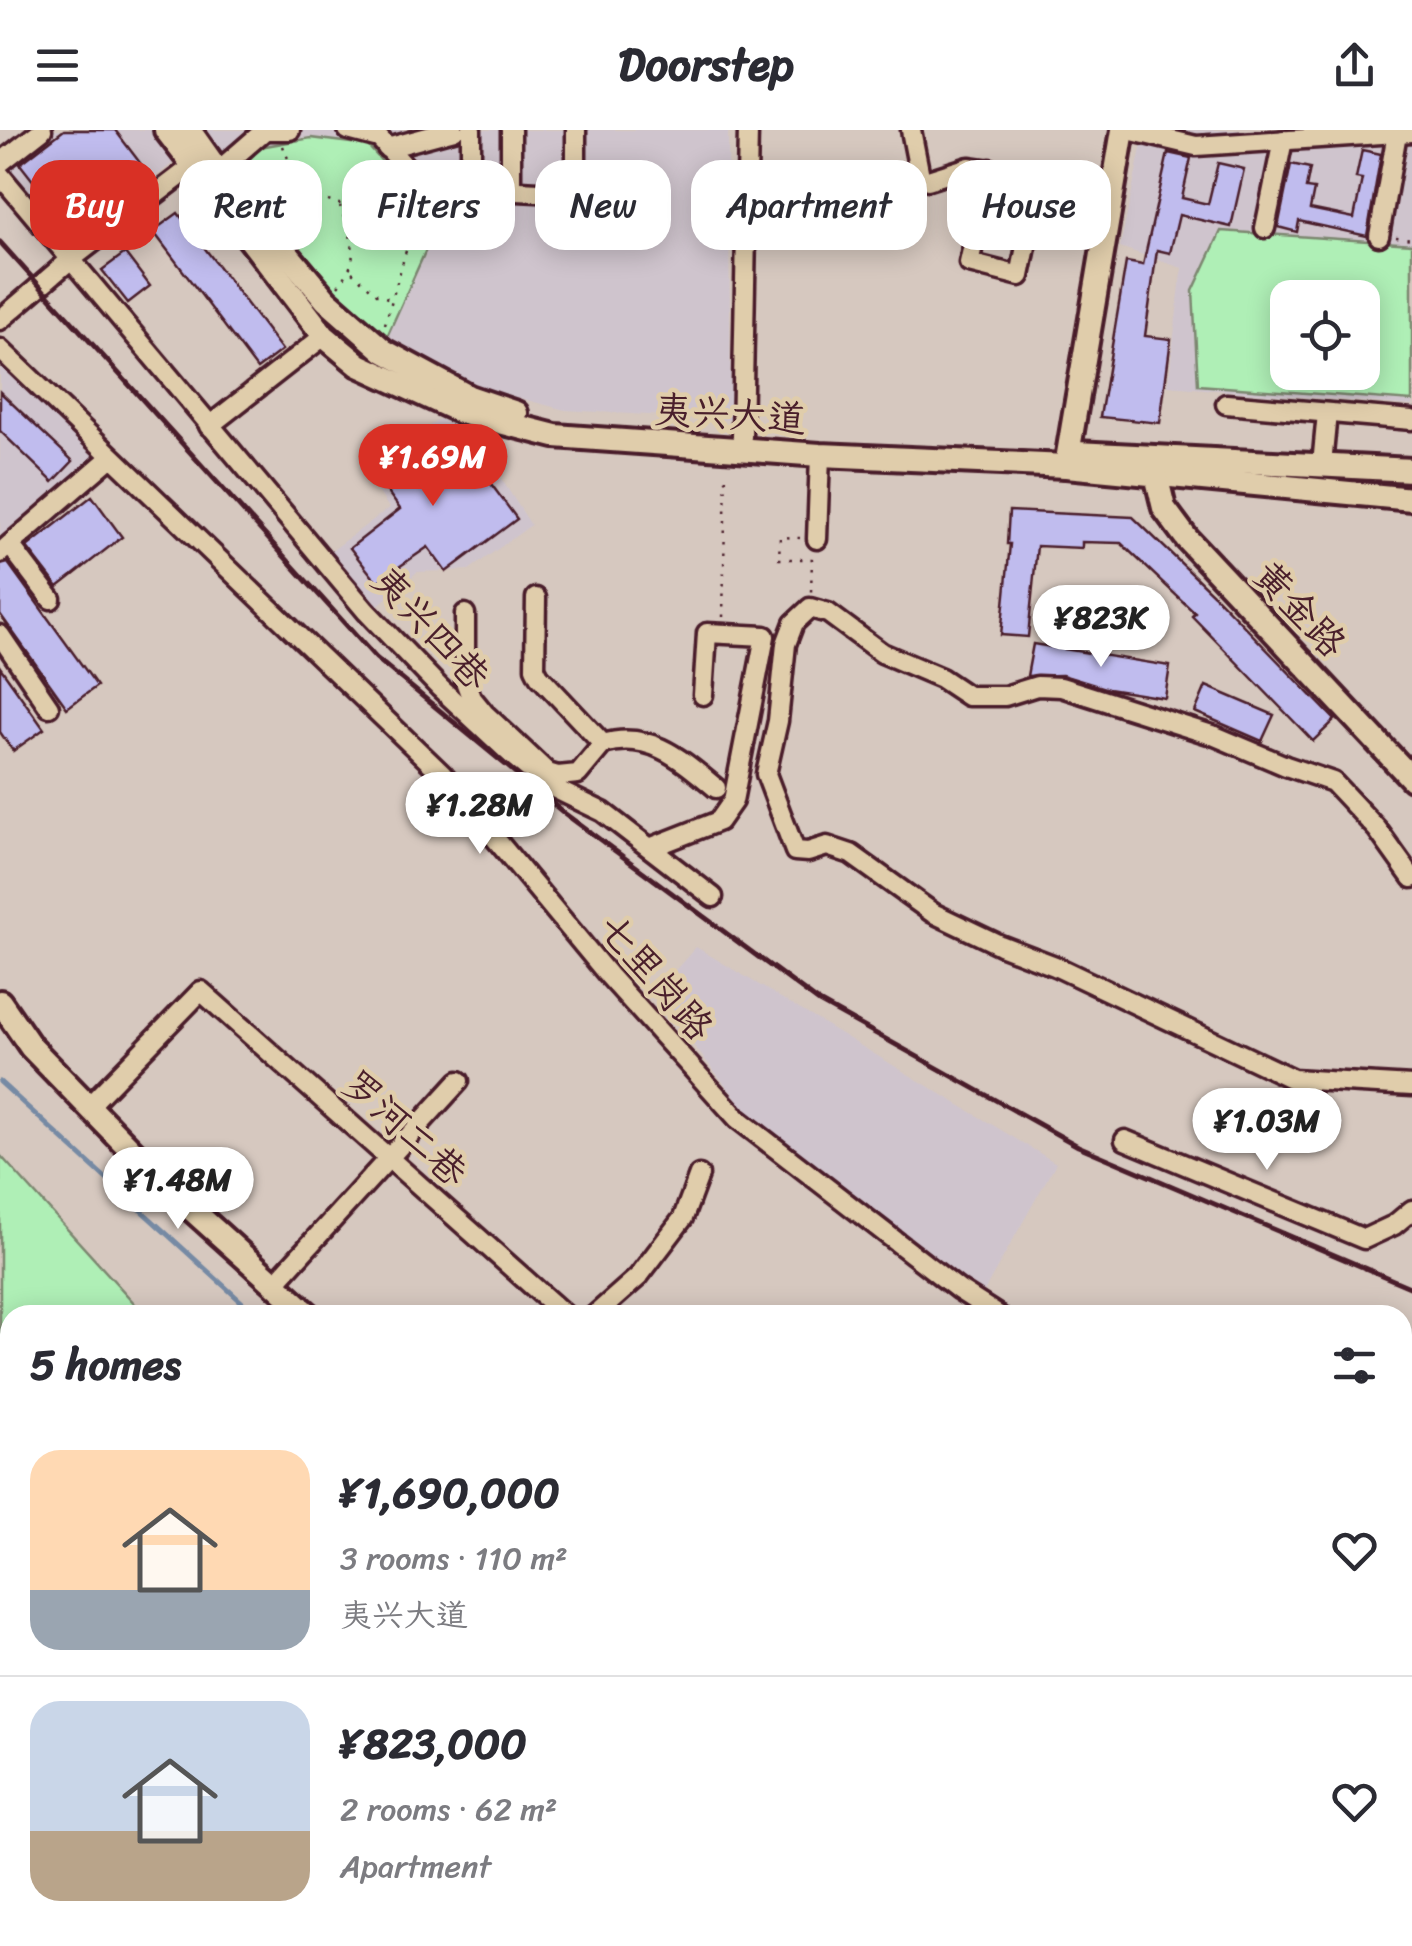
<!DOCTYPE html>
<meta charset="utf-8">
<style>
body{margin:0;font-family:Sriracha,"LXGW WenKai TC",sans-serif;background:#f7f7f7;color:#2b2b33;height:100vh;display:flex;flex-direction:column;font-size:38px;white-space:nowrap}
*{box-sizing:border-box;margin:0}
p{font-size:32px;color:#7c7c81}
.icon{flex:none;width:55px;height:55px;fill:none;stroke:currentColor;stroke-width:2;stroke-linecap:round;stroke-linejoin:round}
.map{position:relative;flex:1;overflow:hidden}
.details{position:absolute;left:0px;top:1175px;width:1412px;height:642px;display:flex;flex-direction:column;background:#fff;border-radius:30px 30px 0 0;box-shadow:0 5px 25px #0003}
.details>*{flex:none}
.hud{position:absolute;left:30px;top:30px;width:1352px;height:90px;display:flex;gap:20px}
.buttons{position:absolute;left:1270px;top:150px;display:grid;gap:20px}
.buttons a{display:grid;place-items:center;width:110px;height:110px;border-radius:20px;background:#fff;box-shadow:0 5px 25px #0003;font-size:50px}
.price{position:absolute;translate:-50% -85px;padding:0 22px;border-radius:35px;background:#fff;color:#222;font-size:32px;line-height:65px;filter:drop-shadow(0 2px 5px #0008)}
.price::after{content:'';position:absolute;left:50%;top:60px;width:30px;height:22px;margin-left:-15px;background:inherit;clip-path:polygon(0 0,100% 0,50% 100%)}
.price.on{background:#d93025;color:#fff}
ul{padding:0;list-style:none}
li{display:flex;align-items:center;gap:30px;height:250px;padding:0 30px}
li+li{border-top:2px solid #e1e1e2}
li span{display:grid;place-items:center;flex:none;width:280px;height:200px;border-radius:30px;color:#555}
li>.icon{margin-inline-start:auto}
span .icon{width:120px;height:120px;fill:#fffc;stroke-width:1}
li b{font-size:42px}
h2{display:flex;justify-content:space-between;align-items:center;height:120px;padding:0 30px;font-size:42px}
.tag{padding:0 35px;border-radius:30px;background:#fff;box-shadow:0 5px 25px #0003;font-size:35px;line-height:90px}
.tag.on{background:#d93025;color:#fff}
header{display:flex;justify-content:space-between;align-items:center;height:130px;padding:0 30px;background:#fff;font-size:45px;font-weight:700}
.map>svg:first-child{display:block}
</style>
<header><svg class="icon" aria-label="menu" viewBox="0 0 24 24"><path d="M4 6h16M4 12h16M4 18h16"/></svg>Doorstep<svg class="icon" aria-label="share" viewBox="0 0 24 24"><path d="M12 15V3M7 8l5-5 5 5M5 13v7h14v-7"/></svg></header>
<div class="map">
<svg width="1412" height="1816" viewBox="0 0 1412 1816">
<rect width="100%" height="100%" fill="#d6c8bf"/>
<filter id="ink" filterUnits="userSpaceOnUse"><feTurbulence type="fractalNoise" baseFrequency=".01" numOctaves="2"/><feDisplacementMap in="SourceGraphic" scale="20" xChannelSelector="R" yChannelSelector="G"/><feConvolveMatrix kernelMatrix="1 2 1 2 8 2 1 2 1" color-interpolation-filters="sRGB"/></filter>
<g filter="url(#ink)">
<g fill="#cfc4cd" fill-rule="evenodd">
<path d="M51,0H154L177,30L69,114L4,37Z"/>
<path d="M198,0H728L731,290L565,280L481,258L385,211L437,93L367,15L233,48Z"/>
<path d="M1145,0H1412V276L1168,256L1182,138L1120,117ZM1288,168H1362V242H1288Z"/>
<path d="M0,232L96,326L3,410L0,406Z"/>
<path d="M439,289L471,302L531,395L469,440L417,442L375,478L330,422L389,378L366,343Z"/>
<path d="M696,817L1056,1033L982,1165L812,1043L756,993L653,865Z"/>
<path d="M1412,1694V1816H1020L1011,1808H1402L1403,1696Z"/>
</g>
<g fill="#afefb6" stroke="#7c8770" stroke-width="2.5" fill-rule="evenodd">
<path d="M311,8L367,15L438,93L385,211L326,157L233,48L260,17Z"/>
<path d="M1221,101L1412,114V271L1198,255L1193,161ZM1288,168H1362V242H1288Z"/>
<path d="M0,1025L145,1185H10V1227L0,1231Z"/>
<path d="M522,1808H839L848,1816H544Z"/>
</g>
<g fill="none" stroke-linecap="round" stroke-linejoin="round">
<g stroke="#768aa4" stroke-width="5">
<path d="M0,952L256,1185"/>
<path d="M934,1808L944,1816"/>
</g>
</g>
<g fill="#c0bcee" stroke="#4a1f2b" stroke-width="2.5">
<path d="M64,0H115L147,42L73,102L20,34Z"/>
<path d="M1362,20L1381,24L1367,106L1299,91L1297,102L1278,97L1291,34L1310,38L1306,58L1314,59L1310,79L1354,88L1362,49L1356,48Z"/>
<path d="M1168,23L1191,28L1182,68L1208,74L1218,33L1244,39L1231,97L1179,85L1170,123L1157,120L1145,206L1171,209L1160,293L1100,287L1126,132L1143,135Z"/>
<path d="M178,83L282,220L257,239L153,101Z"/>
<path d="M125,123L150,156L128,173L102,140Z"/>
<path d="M0,262L73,331L53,352L0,301Z"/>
<path d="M454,304L517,389L446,442L428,417L377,452L350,418L400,379L373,342L423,305L434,320Z"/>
<path d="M92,366L122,407L58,457L27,417Z"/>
<path d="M1009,381L1133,387L1214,465L1335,590L1313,611L1192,486L1195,483L1121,413L1082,412V418L1037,416L1028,507L1001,505L1010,414H1007Z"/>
<path d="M8,433L97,556L67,578L0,484V435Z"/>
<path d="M1033,514L1170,536L1165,568L1108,559L1062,545L1027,546Z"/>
<path d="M0,537L44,599L13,621L0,602Z"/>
<path d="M1206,556L1274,585L1262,611L1195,582Z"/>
</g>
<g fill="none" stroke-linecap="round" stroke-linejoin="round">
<defs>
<g id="minor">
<path d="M262,0H290"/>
<path d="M348,0L379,8L423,56L576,64V0"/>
<path d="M471,0V58"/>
<path d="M1128,0L1196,16L1412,2"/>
<path d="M387,18L454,0"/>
<path d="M0,33L42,0"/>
<path d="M990,39L969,133L1020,146L1040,48"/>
<path d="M218,41L264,1"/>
<path d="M0,45L366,481L440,558L541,652L603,682L713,767"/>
<path d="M928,50L969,37L1111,57"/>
<path d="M511,60V0"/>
<path d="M746,74L852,76L919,41L911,0"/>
<path d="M1265,98L1283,10"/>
<path d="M1379,106L1397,3"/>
<path d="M0,190L70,130L193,36"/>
<path d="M0,219L442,644L609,846L738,989L959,1160L998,1185"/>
<path d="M1226,274L1412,290"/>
<path d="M209,296L324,206"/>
<path d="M742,307L748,0"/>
<path d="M1322,335L1327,283"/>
<path d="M817,409L820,325"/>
<path d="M10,415L51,469"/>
<path d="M0,423L111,327"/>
<path d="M536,468L535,538L539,546L603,614"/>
<path d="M465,484V551L471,567L484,583L548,643L558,646L578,644L603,614C650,600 682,630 716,658"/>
<path d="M0,505L49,577"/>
<path d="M650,718L719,691L733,671L765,506L707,503L703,565"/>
<path d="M1412,748L1377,699L1333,652L1286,636L1215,606L1061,557L1037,556L1005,566H968L941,548L882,523L828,483L810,478L794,493L786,514L778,591L766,644L795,721L808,722L827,716L851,724L933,783L1000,815L1055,836L1293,949L1412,956"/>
<path d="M89,976L201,861L565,1185"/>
<path d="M1125,1010L1364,1109L1394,1095L1412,1080"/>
<path d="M274,1154L459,951"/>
<path d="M595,1185L638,1147L683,1088L699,1045"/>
<path d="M0,1336L10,1328"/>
<path d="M1402,1401L1412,1406"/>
<path d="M0,1429L10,1420"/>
<path d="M512,1808L520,1816"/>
</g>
<g id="major">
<path d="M166,0L324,206L359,235L461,282L555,306L820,325L1066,336L1412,369"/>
<path d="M189,0L218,41L326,170L384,221L469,267L516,283"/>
<path d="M1076,323L1412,340"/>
<path d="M1066,336L1123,0"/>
<path d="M1156,345L1164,378L1187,409L1412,649"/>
<path d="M0,872L31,917L169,1059L309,1185"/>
<path d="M978,1808L987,1816"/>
</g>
</defs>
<use href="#minor" stroke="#4a1f2b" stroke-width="25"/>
<use href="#major" stroke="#4a1f2b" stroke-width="30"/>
<g stroke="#4a1f2b" stroke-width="2.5" stroke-dasharray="2.5 8" stroke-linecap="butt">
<path d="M283,16C295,49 312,73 349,75C372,77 382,70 395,52"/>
<path d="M1396,107L1412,109"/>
<path d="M352,142L377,164L390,169"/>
<path d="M338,156C363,127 351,109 340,76"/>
<path d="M385,194L420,72"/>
<path d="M800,408L780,407L779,429H812L811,462"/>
<path d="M723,487L726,340"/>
</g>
<use href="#minor" stroke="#e0cdab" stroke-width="18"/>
<use href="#major" stroke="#e0cdab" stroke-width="22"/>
<path stroke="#4a1f2b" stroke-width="5" d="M0,112L376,528L564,683L819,872L1078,1016L1412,1158"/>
</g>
</g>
<g text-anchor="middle" stroke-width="9" stroke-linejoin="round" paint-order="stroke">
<g font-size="38" fill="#4a1f2b" stroke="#e0cdab">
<text transform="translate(730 284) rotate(4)" y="13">夷兴大道</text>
<text transform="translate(1300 479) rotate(47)" y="13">黄金路</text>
<text transform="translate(431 498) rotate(47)" y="13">夷兴四巷</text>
<text transform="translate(656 847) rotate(49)" y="13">七里岗路</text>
<text transform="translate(405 998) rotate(42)" y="13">罗河二巷</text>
</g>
</g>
</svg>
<div class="buttons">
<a><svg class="icon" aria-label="locate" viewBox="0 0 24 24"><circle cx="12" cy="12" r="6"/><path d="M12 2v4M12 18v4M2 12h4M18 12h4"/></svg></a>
</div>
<b class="price on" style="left:433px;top:379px">¥1.69M</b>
<b class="price" style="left:1101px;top:540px">¥823K</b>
<b class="price" style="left:480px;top:727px">¥1.28M</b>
<b class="price" style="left:1267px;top:1043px">¥1.03M</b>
<b class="price" style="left:178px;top:1102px">¥1.48M</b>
<div class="hud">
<a class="tag on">Buy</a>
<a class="tag">Rent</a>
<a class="tag">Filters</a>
<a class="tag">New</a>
<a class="tag">Apartment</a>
<a class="tag">House</a>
</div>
<section class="details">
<h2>5 homes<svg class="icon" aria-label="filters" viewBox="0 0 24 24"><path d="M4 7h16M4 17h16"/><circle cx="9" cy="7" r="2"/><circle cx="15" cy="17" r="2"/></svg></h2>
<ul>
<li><span style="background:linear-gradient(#ffd9b3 70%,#9aa5b1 0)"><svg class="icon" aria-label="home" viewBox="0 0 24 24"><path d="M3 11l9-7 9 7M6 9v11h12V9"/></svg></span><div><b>¥1,690,000</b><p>3 rooms · 110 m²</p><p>夷兴大道</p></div><svg class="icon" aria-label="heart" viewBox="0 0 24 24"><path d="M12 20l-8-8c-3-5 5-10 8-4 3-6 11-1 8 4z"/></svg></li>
<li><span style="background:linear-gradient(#c9d6e8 65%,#b9a48a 0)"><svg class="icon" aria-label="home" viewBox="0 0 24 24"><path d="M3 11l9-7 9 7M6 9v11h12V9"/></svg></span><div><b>¥823,000</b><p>2 rooms · 62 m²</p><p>Apartment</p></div><svg class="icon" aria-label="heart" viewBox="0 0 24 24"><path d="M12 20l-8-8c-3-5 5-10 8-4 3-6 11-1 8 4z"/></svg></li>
</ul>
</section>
</div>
